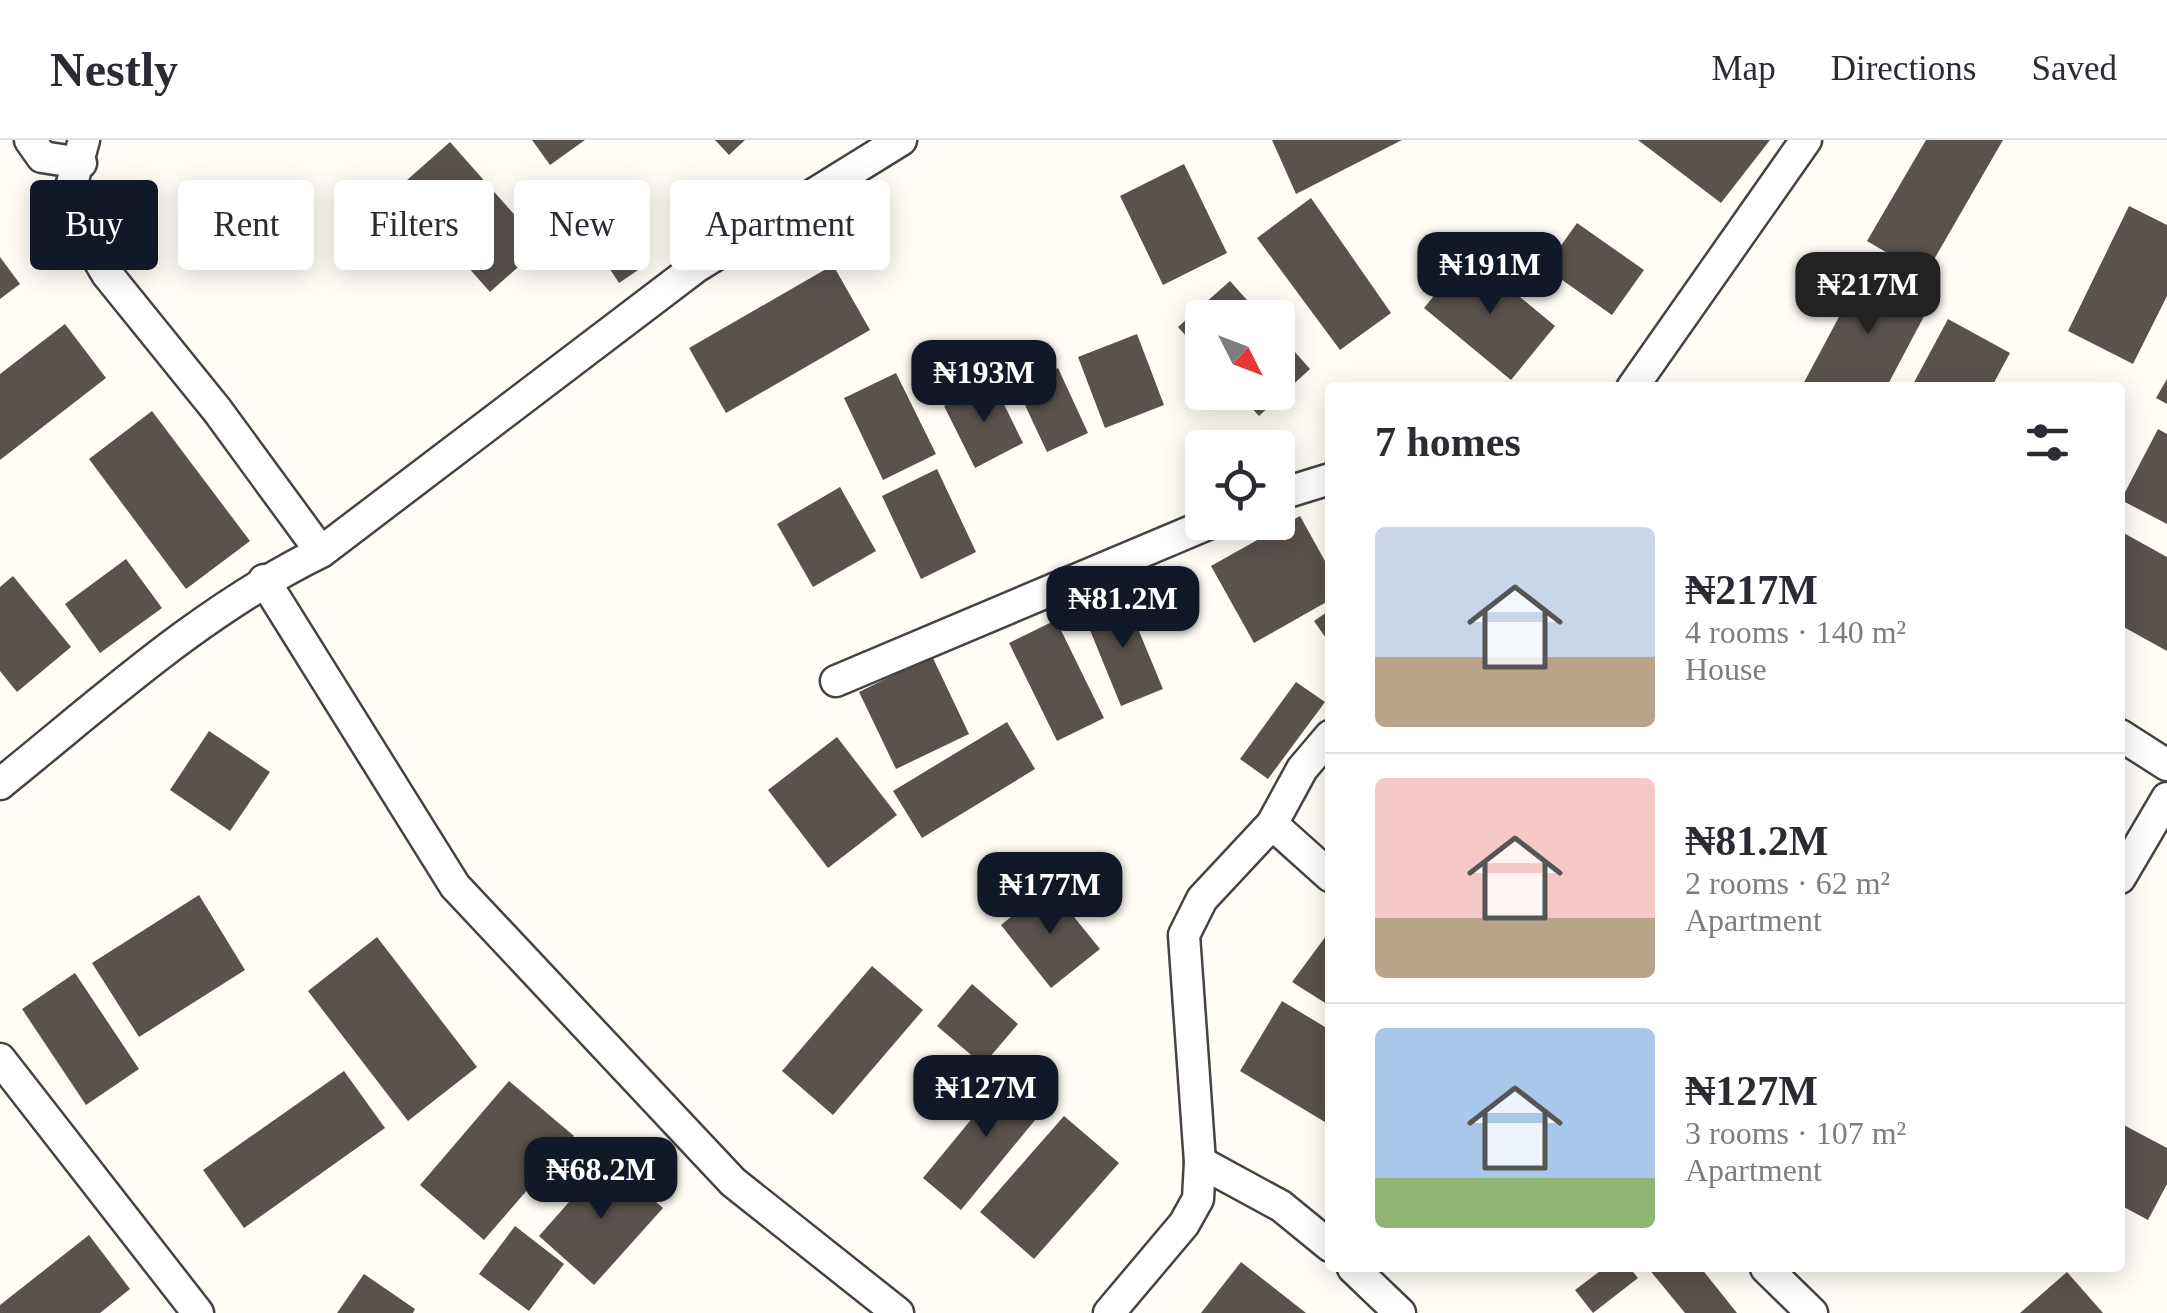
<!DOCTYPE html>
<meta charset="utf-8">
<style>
body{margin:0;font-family:"Times New Roman",serif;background:#f7f7f7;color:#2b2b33;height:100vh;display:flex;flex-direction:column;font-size:38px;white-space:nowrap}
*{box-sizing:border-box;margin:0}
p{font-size:32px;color:#7c7c81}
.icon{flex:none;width:55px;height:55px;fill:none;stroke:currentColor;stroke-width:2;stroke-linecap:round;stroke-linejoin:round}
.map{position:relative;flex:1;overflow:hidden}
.panel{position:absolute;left:1325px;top:242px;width:800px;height:890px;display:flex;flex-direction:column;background:#fff;border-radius:10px;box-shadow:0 5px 25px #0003}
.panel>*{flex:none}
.hud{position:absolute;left:30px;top:40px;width:950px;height:90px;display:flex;gap:20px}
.needle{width:65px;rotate:132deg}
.buttons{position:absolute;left:1185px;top:160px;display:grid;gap:20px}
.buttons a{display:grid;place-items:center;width:110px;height:110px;border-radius:10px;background:#fff;box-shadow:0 5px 25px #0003;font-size:50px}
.price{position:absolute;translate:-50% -85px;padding:0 22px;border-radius:20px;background:#111827;color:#fff;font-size:32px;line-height:65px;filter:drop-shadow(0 2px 5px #0008)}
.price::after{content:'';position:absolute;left:50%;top:60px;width:30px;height:22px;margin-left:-15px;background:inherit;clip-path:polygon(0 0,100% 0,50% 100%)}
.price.current{background:#222;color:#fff}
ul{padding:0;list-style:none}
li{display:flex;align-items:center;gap:30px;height:250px;padding:0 50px}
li+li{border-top:2px solid #e1e1e2}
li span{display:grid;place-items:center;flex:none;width:280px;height:200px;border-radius:10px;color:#555}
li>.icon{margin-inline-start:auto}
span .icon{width:120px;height:120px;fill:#fffc;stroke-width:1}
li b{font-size:42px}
h2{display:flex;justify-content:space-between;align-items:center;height:120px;padding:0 50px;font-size:42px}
.tag{padding:0 35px;border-radius:10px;background:#fff;box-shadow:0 5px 25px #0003;font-size:35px;line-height:90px}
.tag.current{background:#111827;color:#fff}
header{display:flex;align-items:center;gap:60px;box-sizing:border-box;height:140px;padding:0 50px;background:#fff;border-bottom:2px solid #e1e1e2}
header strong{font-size:48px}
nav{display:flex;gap:55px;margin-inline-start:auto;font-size:35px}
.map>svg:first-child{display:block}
</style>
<header>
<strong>Nestly</strong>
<nav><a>Map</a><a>Directions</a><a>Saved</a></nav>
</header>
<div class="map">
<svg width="2167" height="1173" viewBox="0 0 2167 1173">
<rect width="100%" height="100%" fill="#fffdf5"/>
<g fill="#5a524d">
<path d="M532,0H585L550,25Z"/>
<path d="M715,0H745L729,15Z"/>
<path d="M1272,0H1402L1296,54Z"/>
<path d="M1638,0H1770L1721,63Z"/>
<path d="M1926,0H2003L1925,135L1867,101Z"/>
<path d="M450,2L542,106L490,152L398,48Z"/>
<path d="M1184,24L1227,113L1163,145L1120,56Z"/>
<path d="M1311,58L1391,173L1340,210L1257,98Z"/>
<path d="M2129,66L2167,85V156L2133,224L2068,191Z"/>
<path d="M1577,83L1644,130L1612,175L1545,128Z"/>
<path d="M628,95L647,124L619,143L600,114Z"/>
<path d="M1468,114L1555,186L1511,240L1424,168Z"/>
<path d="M0,117L20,144L0,159Z"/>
<path d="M833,125L870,190L726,273L689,208Z"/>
<path d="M1864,130L1930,165L1886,248H1801Z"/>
<path d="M1230,141L1263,178H1202V214L1178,187Z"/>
<path d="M1948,179L2010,213L1991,248H1911Z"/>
<path d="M65,184L106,238L0,320V234Z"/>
<path d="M1278,193L1310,229L1259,276L1237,252H1278Z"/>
<path d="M1137,194L1164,265L1105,288L1078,217Z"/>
<path d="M1058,228L1088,293L1047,312L1017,248Z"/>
<path d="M896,233L936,314L883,340L844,258Z"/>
<path d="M2167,239V264L2156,258Z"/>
<path d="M993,242L1023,303L975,328L944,266Z"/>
<path d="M152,271L250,401L186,449L89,319Z"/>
<path d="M2158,289L2167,294V384L2121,360Z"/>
<path d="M937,329L976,412L921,439L882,356Z"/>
<path d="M840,347L876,411L813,447L777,384Z"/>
<path d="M1300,376L1330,430V460L1254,503L1211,426Z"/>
<path d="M2120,391L2167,417V511L2120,485Z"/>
<path d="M126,419L162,468L100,513L65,464Z"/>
<path d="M13,436L71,507L17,552L0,531V447Z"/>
<path d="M1124,455L1163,549L1121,566L1083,473Z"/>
<path d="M1330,470V504L1314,481Z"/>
<path d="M1056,480L1104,578L1057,601L1009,503Z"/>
<path d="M932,516L969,594L896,629L859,552Z"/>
<path d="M1296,542L1325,562L1268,639L1240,619Z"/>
<path d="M1007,582L1035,629L922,698L893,651Z"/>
<path d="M209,591L270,632L230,691L170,650Z"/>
<path d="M837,597L897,675L828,728L768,650Z"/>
<path d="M1049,746L1100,809L1051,848L1001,785Z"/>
<path d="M199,755L245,830L139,897L92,823Z"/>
<path d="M1326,796L1330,799V866L1292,842Z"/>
<path d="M377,797L477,927L408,981L308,851Z"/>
<path d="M872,826L923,870L833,975L782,931Z"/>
<path d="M75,833L139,929L86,965L22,869Z"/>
<path d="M972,844L1018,884L983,925L937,886Z"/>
<path d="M1282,861L1330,890V985L1240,931Z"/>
<path d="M344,931L385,988L244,1088L203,1030Z"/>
<path d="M1011,931L1049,963L961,1070L923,1038Z"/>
<path d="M509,941L574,996L484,1100L420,1045Z"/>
<path d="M1064,976L1119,1023L1034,1119L980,1072Z"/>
<path d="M2120,983L2167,1008V1044L2148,1080L2120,1065Z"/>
<path d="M607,1019L663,1068L594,1145L539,1096Z"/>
<path d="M515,1086L564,1124L529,1171L479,1134Z"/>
<path d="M89,1095L130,1149L100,1173H0V1165Z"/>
<path d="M1241,1122L1306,1173H1201Z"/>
<path d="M1604,1128H1630L1638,1138L1593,1173L1575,1150Z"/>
<path d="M1648,1128H1701L1737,1173H1685Z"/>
<path d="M2067,1132L2103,1173H2020Z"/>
<path d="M364,1134L415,1169L413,1173H337Z"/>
</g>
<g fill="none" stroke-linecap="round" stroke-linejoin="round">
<defs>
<g id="street">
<path d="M30,0L42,17L81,23"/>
<path d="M84,0L66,65L107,134L217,270L321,412"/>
<path d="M1632,248L1806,0"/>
<path d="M1278,355L1330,339"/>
<path d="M264,440L455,746L733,1042L898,1173"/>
<path d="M836,541L1213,382"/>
<path d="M2120,595L2167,625"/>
<path d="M0,644C103,561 202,470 321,412L696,127L901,0"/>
<path d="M1272,684L1330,736"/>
<path d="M2120,738L2167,658"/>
<path d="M0,919L198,1173"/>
<path d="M1200,1022L1281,1066L1330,1106"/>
<path d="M1353,1128L1400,1173"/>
<path d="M1766,1128L1812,1173"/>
<path d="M1109,1173L1184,1084L1198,1059L1200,1022L1184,795L1202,759L1272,684L1302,629L1330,596"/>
</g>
</defs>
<use href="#street" stroke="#444" stroke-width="35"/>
<use href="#street" stroke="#fff" stroke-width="30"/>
</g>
</svg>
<div class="buttons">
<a><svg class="needle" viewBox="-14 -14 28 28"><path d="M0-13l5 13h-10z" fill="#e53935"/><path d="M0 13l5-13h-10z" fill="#7c7c81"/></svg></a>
<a><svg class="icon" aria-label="locate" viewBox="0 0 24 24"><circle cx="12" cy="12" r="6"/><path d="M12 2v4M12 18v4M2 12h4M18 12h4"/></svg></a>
</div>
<b class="price" style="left:1490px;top:177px">₦191M</b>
<b class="price current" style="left:1868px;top:197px">₦217M</b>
<b class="price" style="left:984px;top:285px">₦193M</b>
<b class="price" style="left:1123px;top:511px">₦81.2M</b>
<b class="price" style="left:1050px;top:797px">₦177M</b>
<b class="price" style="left:986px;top:1000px">₦127M</b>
<b class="price" style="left:601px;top:1082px">₦68.2M</b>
<div class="hud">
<a class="tag current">Buy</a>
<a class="tag">Rent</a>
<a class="tag">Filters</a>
<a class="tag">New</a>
<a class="tag">Apartment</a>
</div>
<section class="panel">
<h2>7 homes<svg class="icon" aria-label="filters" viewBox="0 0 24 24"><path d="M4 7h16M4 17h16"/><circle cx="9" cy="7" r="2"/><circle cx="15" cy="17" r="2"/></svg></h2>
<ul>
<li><span style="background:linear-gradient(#c9d6e8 65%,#b9a48a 0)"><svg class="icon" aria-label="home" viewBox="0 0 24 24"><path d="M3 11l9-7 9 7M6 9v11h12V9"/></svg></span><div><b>₦217M</b><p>4 rooms · 140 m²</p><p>House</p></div></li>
<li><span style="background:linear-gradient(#f6c9c9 70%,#b9a48a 0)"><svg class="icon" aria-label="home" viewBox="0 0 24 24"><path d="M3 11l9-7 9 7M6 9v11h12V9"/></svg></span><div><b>₦81.2M</b><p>2 rooms · 62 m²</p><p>Apartment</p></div></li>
<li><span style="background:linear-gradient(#a9c7e8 75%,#8fb573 0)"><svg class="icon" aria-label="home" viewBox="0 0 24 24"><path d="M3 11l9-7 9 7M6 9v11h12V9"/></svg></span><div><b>₦127M</b><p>3 rooms · 107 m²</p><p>Apartment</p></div></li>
</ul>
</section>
</div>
